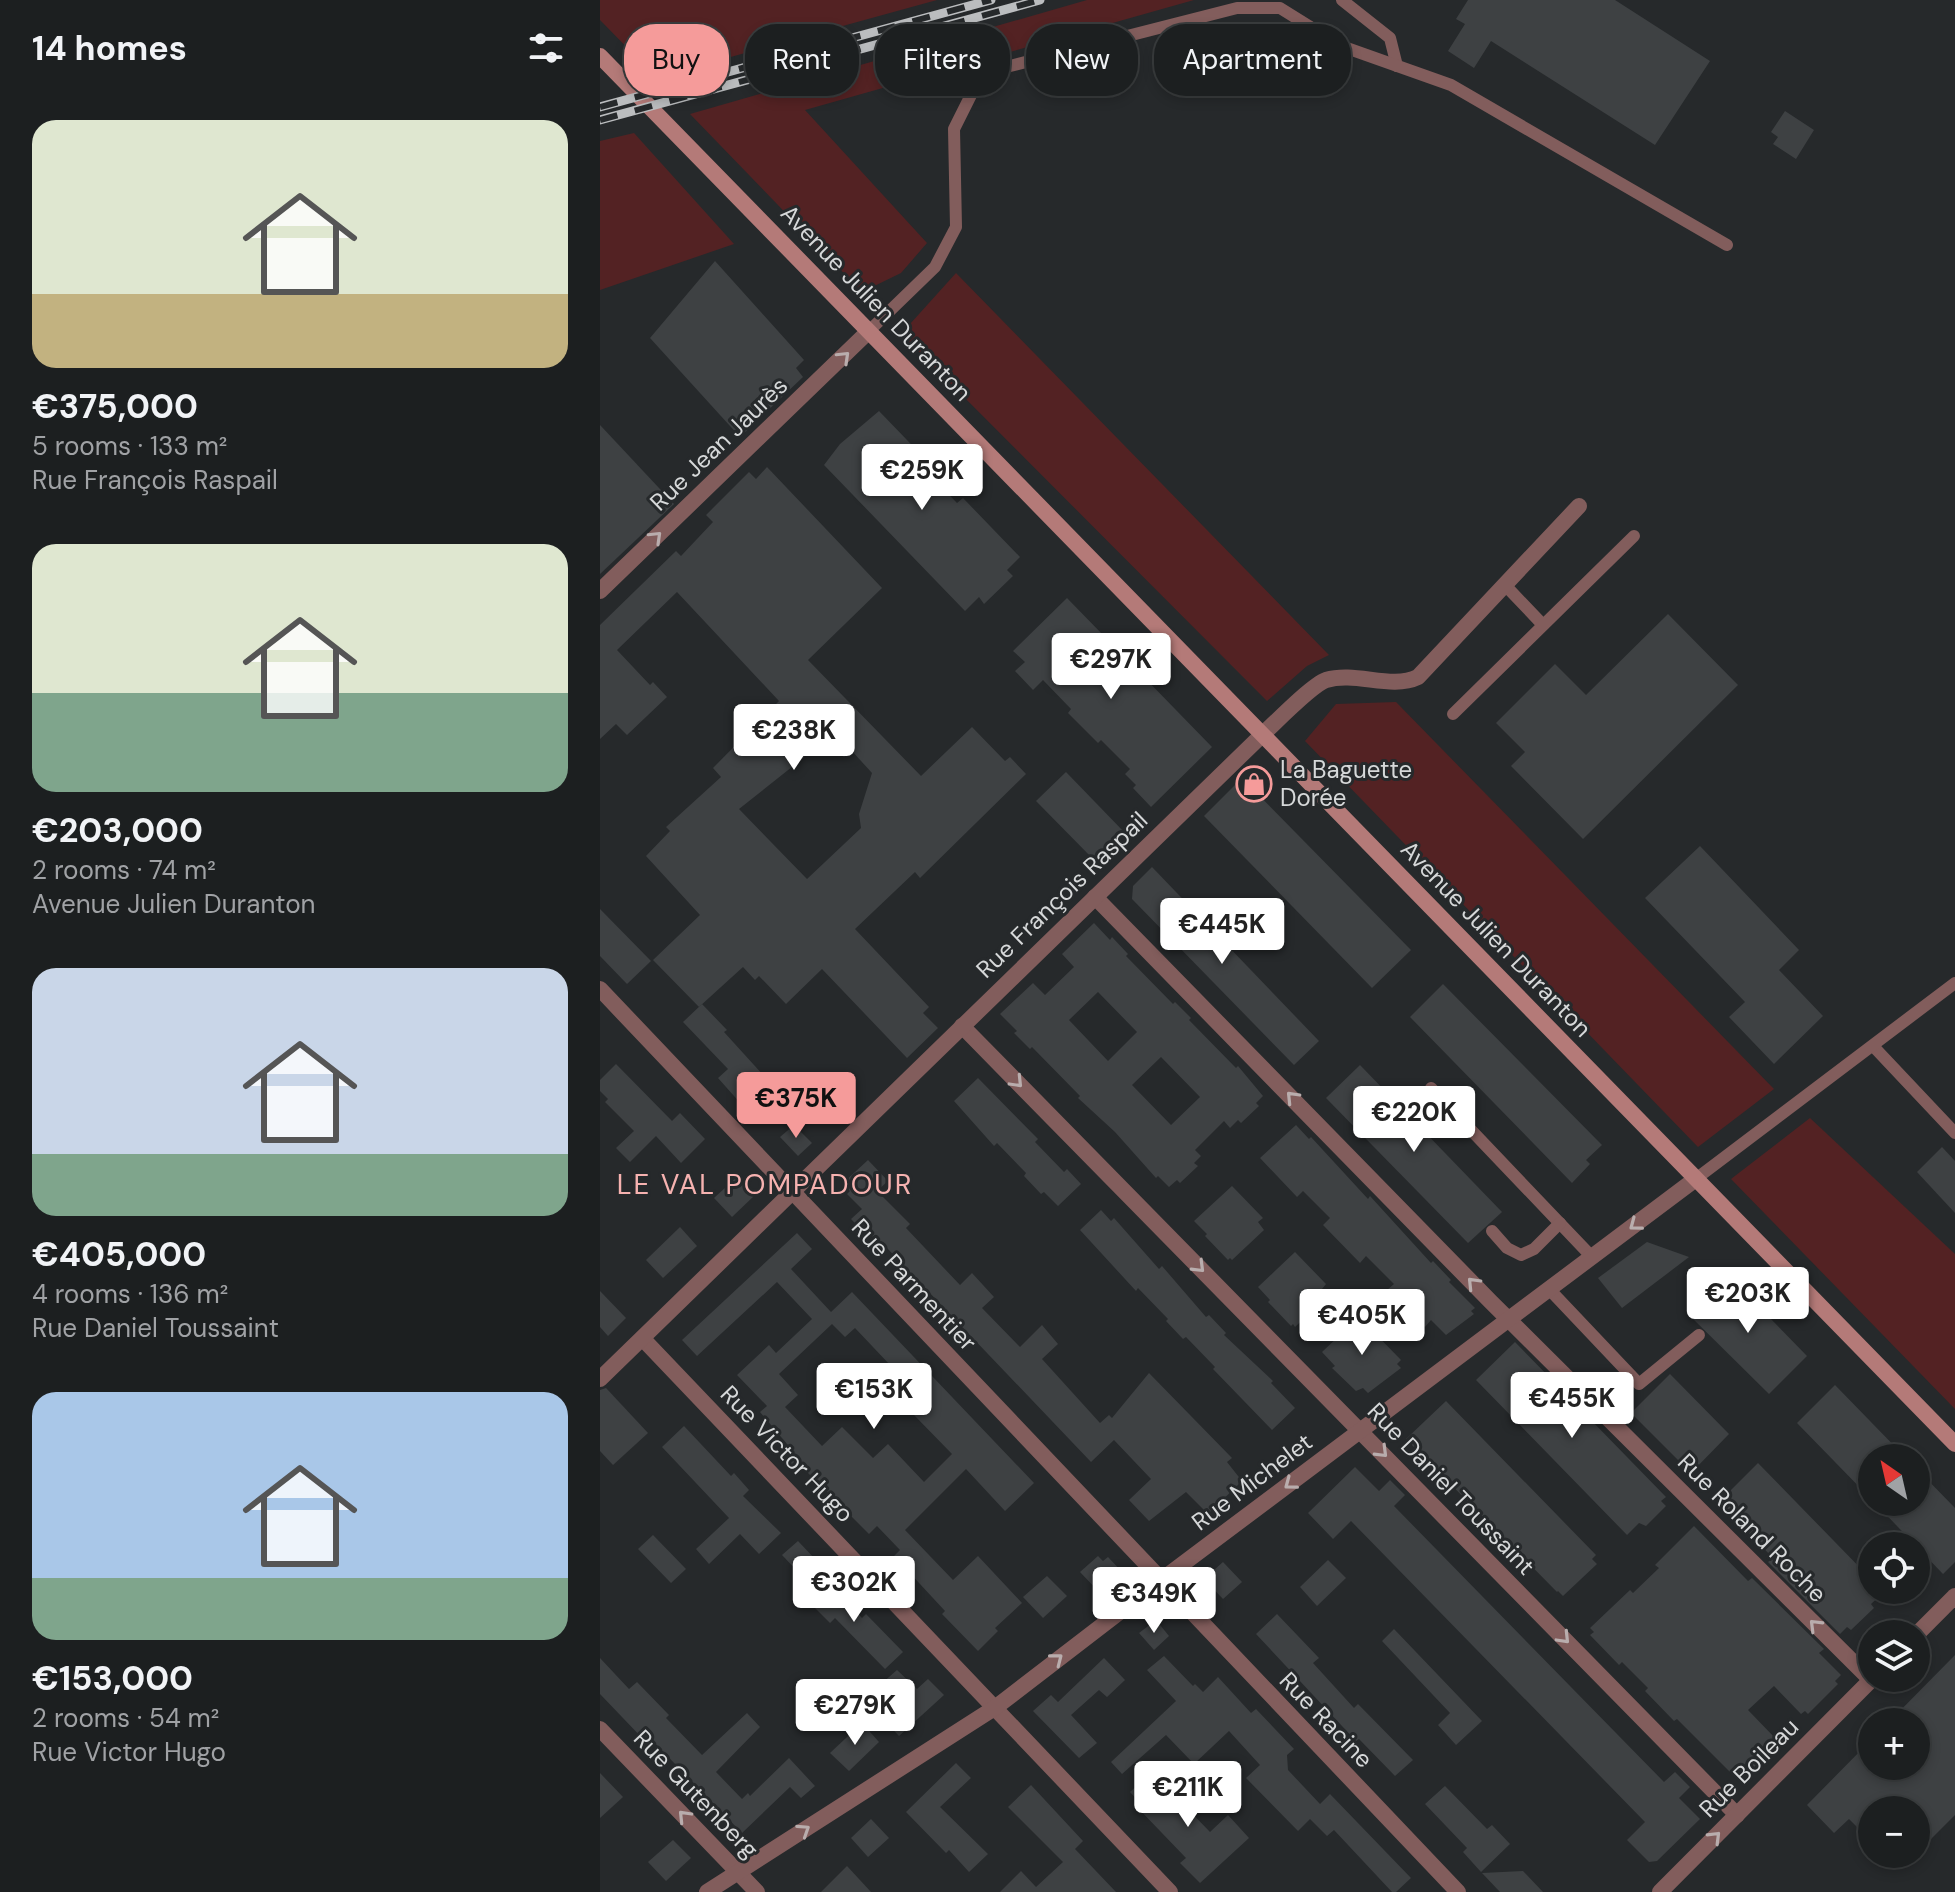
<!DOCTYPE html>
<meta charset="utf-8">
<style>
body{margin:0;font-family:"DM Sans",sans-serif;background:#292c2d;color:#f1f3f6;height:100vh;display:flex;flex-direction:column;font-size:30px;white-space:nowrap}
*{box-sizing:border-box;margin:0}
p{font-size:26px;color:#a0a2a5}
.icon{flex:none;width:44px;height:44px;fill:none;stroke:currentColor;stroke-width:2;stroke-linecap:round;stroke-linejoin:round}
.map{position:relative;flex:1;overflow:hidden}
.panel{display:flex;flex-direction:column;background:#1c1f20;width:600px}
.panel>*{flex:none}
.top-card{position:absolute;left:24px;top:24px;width:760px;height:72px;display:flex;gap:16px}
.needle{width:52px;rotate:326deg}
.fabs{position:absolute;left:1258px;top:1444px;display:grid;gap:16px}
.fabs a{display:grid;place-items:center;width:72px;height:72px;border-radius:50%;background:#1c1f20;box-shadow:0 4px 12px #0003,0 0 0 2px #3a3d3e;font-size:40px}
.price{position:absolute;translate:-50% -68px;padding:0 18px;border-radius:8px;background:#fff;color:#222;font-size:26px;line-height:52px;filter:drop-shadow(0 2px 4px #0008)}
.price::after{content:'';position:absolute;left:50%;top:48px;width:24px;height:18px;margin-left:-12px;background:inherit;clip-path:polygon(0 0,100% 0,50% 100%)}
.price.on{background:#f59b9a;color:#111}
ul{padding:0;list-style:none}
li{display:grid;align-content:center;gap:16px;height:424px;padding:0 32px}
li span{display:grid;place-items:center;height:248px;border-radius:24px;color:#555}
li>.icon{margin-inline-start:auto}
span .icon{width:144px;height:144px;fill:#fffc;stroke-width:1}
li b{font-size:34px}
h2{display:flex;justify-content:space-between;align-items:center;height:96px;padding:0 32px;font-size:34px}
.pill{padding:0 28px;border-radius:32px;background:#1c1f20;box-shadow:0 4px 12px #0003,0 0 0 2px #3a3d3e;font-size:28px;line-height:72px}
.pill.on{background:#f59b9a;color:#111}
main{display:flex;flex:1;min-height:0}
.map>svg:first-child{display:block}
</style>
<main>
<section class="panel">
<h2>14 homes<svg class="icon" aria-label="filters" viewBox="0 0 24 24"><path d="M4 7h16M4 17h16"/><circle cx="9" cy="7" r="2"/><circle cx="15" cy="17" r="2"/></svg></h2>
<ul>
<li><span style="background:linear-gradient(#dfe7d0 70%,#c2b280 0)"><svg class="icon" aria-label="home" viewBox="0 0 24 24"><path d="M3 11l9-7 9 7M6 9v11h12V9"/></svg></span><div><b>€375,000</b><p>5 rooms · 133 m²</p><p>Rue François Raspail</p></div></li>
<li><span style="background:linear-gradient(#dfe7d0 60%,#7fa58c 0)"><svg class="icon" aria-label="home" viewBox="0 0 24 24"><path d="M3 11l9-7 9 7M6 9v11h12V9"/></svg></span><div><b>€203,000</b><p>2 rooms · 74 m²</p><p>Avenue Julien Duranton</p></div></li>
<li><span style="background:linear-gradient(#c9d6e8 75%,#7fa58c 0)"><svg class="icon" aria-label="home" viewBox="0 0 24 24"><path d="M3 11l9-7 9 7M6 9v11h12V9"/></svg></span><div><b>€405,000</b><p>4 rooms · 136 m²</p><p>Rue Daniel Toussaint</p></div></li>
<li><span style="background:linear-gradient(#a9c7e8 75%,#7fa58c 0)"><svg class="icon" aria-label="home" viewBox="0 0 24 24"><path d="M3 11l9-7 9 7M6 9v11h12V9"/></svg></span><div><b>€153,000</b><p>2 rooms · 54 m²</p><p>Rue Victor Hugo</p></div></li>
</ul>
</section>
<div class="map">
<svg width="1355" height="1892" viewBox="0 0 1355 1892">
<rect width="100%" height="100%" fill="#26292b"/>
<g fill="#532223">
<path d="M0,0H337L91,68L74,35L48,69L0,20Z"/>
<path d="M487,0H594L205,110L327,243L301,273L262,292L90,114Z"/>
<path d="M34,133L134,244L0,290V141Z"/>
<path d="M356,273L729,655L707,666L667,701L301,334Z"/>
<path d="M796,702L1174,1089L1098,1147L705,741L736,704Z"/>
<path d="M1210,1118L1355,1254V1409L1131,1179Z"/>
</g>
<g fill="#3e4143" fill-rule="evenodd">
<path d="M868,0H1015L1110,61L1055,145L891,41L874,68L848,51L865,24L856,19Z"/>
<path d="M1185,111L1214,130L1196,159L1173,144L1178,137L1171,132Z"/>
<path d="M115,261L204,360L196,368L203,377L140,437L50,338Z"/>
<path d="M279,411L335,469L330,475L357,503L363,498L420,557L407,570L413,576L384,604L379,597L365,611L224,465L240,444Z"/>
<path d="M0,425L74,504L0,574Z"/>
<path d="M167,467L282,588L208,660L321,776L372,727L405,761L410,757L426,774L320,878L315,872L255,929L329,1007L323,1013L338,1028L307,1058L222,969L186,1004L159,976L155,980L143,967L99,1007L53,960L100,915L46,856L70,831L66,827L121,777L113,768L179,701L77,592L17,650L50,685L53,682L67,697L27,735L16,724L0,739V625L76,551L81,556L113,522L106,515L149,472L156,479ZM225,736L244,757L251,750L272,773L259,814L261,828L207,879L139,809L202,759Z"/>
<path d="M467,598L612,747L551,807L533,788L536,785L525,774L530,769L501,740L498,743L468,713L471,709L443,680L433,690L415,671L425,662L413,651Z"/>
<path d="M1068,614L1138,685L983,839L911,766L925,752L896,723L955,664L986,695Z"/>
<path d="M466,772L525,833L495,861L436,801Z"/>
<path d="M642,778L811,950L772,988L604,816Z"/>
<path d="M1100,846L1199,950L1179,970L1223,1016L1174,1064L1129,1017L1145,1002L1045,898Z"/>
<path d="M552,867L719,1041L694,1065L532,899L533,886Z"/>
<path d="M0,909L51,961L27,984L0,956Z"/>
<path d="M494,923L510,940L512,937L528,954L526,956L573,1004L575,1002L591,1018L589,1020L636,1068L638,1066L663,1096L656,1103L659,1106L641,1123L638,1120L630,1128L624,1121L595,1150L601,1156L594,1163L598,1166L580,1183L577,1180L569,1187L558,1176L556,1178L515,1132L478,1098L480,1096L432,1047L430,1049L414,1033L417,1031L400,1014L433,983L445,995L474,967L462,954ZM498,992L537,1032L508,1061L469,1020ZM561,1057L600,1097L571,1125L532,1085Z"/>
<path d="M843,984L1002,1145L986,1160L990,1164L972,1183L810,1017Z"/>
<path d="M102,1004L127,1030L124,1032L164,1076L157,1083L170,1097L150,1114L118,1078L128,1069L83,1022Z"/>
<path d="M16,1064L72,1121L80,1113L105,1139L81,1163L56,1136L30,1162L16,1148L34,1131L5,1102L8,1099L0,1091V1080Z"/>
<path d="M760,1065L902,1212L868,1243L726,1098Z"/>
<path d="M378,1078L438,1139L435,1142L464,1172L467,1169L481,1184L458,1206L444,1192L441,1194L424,1176L426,1173L397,1143L394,1146L354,1101Z"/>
<path d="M194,1125L212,1143L198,1156L180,1137Z"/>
<path d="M696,1125L709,1139L711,1137L768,1199L770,1196L831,1263L833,1261L851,1280L849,1282L875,1308L871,1311L874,1314L846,1335L831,1320L825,1327L787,1290L794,1284L766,1256L760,1263L723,1225L730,1218L703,1191L697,1197L660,1158Z"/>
<path d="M1342,1147L1355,1161V1213L1317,1172Z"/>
<path d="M268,1160L288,1181L277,1191L310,1224L306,1228L360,1285L372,1273L394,1297L382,1308L420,1347L442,1325L458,1344L442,1359L500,1423L509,1415L512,1418L549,1373L632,1458L627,1462L642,1481L608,1514L586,1492L549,1521L529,1500L551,1479L514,1440L491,1462L286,1247L272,1236L269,1238L251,1219L262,1209L247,1194L250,1191L242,1184Z"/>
<path d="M138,1176L155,1195L132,1217L114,1198Z"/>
<path d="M632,1186L663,1218L658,1222L664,1230L632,1260L630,1258L628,1260L605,1236L607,1234L594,1221Z"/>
<path d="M501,1210L511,1221L514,1218L559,1269L562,1266L606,1317L609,1315L626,1333L624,1335L673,1381L671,1383L695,1408L672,1430L613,1369L615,1367L586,1337L583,1339L566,1321L568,1319L538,1288L536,1291L480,1230Z"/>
<path d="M80,1227L97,1246L63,1278L46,1260Z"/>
<path d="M197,1233L212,1249L191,1269L231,1312L252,1292L434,1483L405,1511L366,1469L305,1530L353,1580L378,1556L422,1603L395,1628L398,1631L378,1651L342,1614L345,1611L294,1556L300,1550L277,1526L269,1534L201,1466L197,1470L179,1452L187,1444L160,1412L167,1406L137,1375L169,1345L176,1353L212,1319L177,1282L97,1356L82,1340ZM232,1324L245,1337L255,1328L326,1403L314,1415L352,1454L324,1482L288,1444L273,1458L242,1427L222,1446L185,1407L198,1395L179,1374Z"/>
<path d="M1047,1242L1089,1257L1022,1308L998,1278Z"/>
<path d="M695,1252L726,1284L722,1289L727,1297L695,1327L693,1324L691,1326L668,1302L670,1300L658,1287Z"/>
<path d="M1130,1277L1207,1356L1169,1394L1086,1312Z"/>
<path d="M0,1291L26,1318L8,1336L0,1327Z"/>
<path d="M759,1317L801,1360L797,1364L801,1368L768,1393L763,1388L756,1391L732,1368L735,1366L722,1352Z"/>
<path d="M915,1342L1066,1497L1061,1501L1066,1506L1046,1526L1039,1523L1027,1535L876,1380Z"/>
<path d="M1070,1374L1129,1434L1091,1473L1031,1413Z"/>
<path d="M1235,1385L1306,1458H1272V1500L1197,1423Z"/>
<path d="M6,1388L48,1433L13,1465L0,1451V1390Z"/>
<path d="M846,1401L996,1555L992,1559L997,1564L963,1596L958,1591L957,1592L806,1439Z"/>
<path d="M84,1426L131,1476L134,1473L149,1490L143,1496L181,1533L159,1554L140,1534L109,1564L96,1549L129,1518L62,1447Z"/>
<path d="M1158,1463L1272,1580V1590L1284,1592L1271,1604L1274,1608L1251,1630L1247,1627L1240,1634L1168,1562L1173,1558L1119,1502Z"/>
<path d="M755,1467L779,1491L790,1480L805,1495L794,1506L1064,1782L1075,1772L1090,1787L1079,1798L1100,1819L1057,1861L1049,1862L1027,1840L1045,1822L751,1521L733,1539L708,1513Z"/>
<path d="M1316,1468L1355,1508V1562L1343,1574L1274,1502H1316Z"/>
<path d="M1094,1526L1148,1581L1152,1578L1224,1649L1219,1653L1241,1675L1235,1681L1238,1684L1208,1714L1205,1711L1201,1714L1174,1686L1148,1710L1176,1739L1171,1744L1174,1748L1143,1778L1140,1775L1136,1778L1077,1719L1074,1721L1045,1691L1048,1688L1022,1662L1019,1665L990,1635L994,1632L990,1628L1030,1590L1033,1593L1059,1568L1055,1565Z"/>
<path d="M53,1535L86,1569L71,1583L38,1549Z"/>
<path d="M198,1541L215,1559L200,1574L182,1555Z"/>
<path d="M498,1556L503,1561L508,1557L522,1572L500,1593L480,1572Z"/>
<path d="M728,1560L746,1578L717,1606L700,1587Z"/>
<path d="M623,1562L642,1582L623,1599L604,1579Z"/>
<path d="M447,1576L467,1596L443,1618L423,1597Z"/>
<path d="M225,1579L262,1618L266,1614L303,1652L285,1669L235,1618L230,1623L205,1598Z"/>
<path d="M677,1614L719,1658L713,1663L754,1708L758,1704L813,1760L795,1776L759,1739L756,1741L656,1634Z"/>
<path d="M556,1620L569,1636L554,1650L539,1633Z"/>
<path d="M794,1629L882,1721L856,1745L838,1725L850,1713L782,1641Z"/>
<path d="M1355,1655V1815L1316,1854V1810H1272V1842L1249,1819L1234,1833L1207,1805L1272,1739V1766H1316V1722H1289Z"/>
<path d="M564,1656L593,1686L595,1684L603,1692L618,1677L651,1713L656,1709L694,1749L687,1755L688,1770L720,1804L730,1794L811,1878L796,1892H792L734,1830L727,1836L710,1819L698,1831L646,1778L660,1765L629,1731L594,1764L566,1735L522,1774L511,1762L576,1701L547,1670Z"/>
<path d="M0,1658L29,1689L37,1682L69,1715L66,1718L102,1755L147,1713L160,1727L116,1772L142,1799L148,1793L150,1796L189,1758L215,1786L201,1798L190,1787L142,1833L48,1736L44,1740L0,1694Z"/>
<path d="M504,1658L525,1680L507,1697L499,1690L471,1715L497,1743L479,1758L433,1711L451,1695L458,1702Z"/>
<path d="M297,1670L317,1689L328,1679L344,1695L299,1736L284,1720L301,1704L281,1684Z"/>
<path d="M262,1723L279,1742L249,1771L230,1753Z"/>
<path d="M356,1763L371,1778L340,1807L388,1854L369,1872L349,1850L346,1853L306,1812Z"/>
<path d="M552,1772L610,1832L628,1815L649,1838L600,1883L580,1863L586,1858L537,1807L540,1803L530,1792Z"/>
<path d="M0,1773L23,1797L0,1818Z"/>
<path d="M431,1785L483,1841L475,1849L516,1892H400L421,1871L436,1887L463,1862L408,1807Z"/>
<path d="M845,1786L887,1829L892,1825L910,1844L881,1872L863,1852L867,1848L825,1804Z"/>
<path d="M271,1819L289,1838L268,1857L251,1838Z"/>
<path d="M73,1840L91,1858L66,1881L48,1862Z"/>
<path d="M247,1866L271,1892H221Z"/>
<path d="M923,1871L943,1892H900L882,1873Z"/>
</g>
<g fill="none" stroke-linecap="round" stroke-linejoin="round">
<g stroke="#825d5c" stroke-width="12">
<path d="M742,0L790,38L797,66"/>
<path d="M270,330L335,267L356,227L354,129L378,81L406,67L637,8H680L741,46L851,85L1127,245"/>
<path d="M905,585L943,625"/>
<path d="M853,714L1034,536"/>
<path d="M1273,1046L1355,1133"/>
<path d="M831,1088L992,1257"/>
<path d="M1097,1178L1355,983"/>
<path d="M892,1231L907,1248L921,1255L934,1249L960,1223"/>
<path d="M949,1289L1039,1384L1099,1335"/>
</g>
<g stroke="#825d5c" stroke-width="16">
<path d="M0,591L270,330"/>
<path d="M495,897L891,1302L1271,1680"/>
<path d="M0,989L858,1892"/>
<path d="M362,1026L1137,1815"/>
<path d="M43,1339L570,1892"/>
<path d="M0,1379L664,733C677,721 712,685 726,680C756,671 791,690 818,677L979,506"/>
<path d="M1316,1635L1355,1596"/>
<path d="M0,1729L157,1892"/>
<path d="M107,1892L396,1707L560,1581L1097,1178"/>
<path d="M1060,1892L1273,1678"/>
</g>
<path stroke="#b47a78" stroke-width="16" d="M0,56L1355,1444"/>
<defs>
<g id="rail">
<path d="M0,107L391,0"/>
<path d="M0,120L440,0"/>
</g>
</defs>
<use href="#rail" stroke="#bbbdbf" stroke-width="9"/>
<use href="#rail" stroke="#26292b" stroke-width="6" stroke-dasharray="18" stroke-linecap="butt"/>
</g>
<defs><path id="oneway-chevron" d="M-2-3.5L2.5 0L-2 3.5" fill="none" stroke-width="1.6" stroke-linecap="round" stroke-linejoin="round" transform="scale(2)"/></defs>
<g stroke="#b9adad">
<use href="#oneway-chevron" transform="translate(244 357) rotate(-44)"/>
<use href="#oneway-chevron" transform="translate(56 537) rotate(-44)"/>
<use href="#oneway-chevron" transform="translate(417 1082) rotate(46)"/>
<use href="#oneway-chevron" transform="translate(692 1097) rotate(-134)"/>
<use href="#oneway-chevron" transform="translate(1035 1225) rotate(143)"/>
<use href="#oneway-chevron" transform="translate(599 1267) rotate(45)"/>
<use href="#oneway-chevron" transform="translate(873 1283) rotate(-134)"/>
<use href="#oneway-chevron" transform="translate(782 1452) rotate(45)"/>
<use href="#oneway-chevron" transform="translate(690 1484) rotate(143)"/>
<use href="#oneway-chevron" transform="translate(1215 1625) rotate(-135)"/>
<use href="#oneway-chevron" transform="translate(964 1638) rotate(46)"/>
<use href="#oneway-chevron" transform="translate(457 1659) rotate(-38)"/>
<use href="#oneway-chevron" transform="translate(84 1816) rotate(-134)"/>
<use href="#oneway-chevron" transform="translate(204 1830) rotate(-33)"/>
<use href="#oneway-chevron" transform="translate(1115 1837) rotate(-45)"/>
</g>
<defs>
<symbol id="shop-ring" viewBox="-11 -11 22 22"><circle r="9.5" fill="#26292b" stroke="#f59b9a" stroke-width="1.5"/><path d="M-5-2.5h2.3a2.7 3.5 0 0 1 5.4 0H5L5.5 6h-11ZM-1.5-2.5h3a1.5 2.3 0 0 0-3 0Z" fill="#f59b9a"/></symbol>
</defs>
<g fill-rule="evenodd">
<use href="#shop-ring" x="634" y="764" width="40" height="40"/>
</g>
<g text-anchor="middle" stroke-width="6" stroke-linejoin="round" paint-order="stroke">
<g font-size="24" fill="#d6d8d9" stroke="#26292b">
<text transform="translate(276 303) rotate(46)" y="8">Avenue Julien Duranton</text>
<text transform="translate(119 444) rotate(-44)" y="8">Rue Jean Jaurès</text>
<text transform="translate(462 895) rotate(-44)" y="8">Rue François Raspail</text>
<text transform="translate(896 939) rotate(46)" y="8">Avenue Julien Duranton</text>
<text transform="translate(314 1285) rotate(47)" y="8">Rue Parmentier</text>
<text transform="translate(187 1454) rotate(46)" y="8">Rue Victor Hugo</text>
<text transform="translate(652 1482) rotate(-37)" y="8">Rue Michelet</text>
<text transform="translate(851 1489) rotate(46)" y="8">Rue Daniel Toussaint</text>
<text transform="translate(1152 1528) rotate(45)" y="8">Rue Roland Roche</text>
<text transform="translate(726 1720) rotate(46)" y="8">Rue Racine</text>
<text transform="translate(1149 1768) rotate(-45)" y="8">Rue Boileau</text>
<text transform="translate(96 1794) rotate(46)" y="8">Rue Gutenberg</text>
</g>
<g font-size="24" fill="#d6d8d9" stroke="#26292b" text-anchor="start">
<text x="680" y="778">La Baguette<tspan x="680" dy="28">Dorée</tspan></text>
</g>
<g font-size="28" letter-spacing="2" fill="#f6b2b0" stroke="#26292b">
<text x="165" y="1194">LE VAL POMPADOUR</text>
</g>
</g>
</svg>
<div class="fabs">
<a><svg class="needle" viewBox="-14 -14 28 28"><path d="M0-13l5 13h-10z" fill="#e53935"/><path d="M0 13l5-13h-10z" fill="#a0a2a5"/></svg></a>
<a><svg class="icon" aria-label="locate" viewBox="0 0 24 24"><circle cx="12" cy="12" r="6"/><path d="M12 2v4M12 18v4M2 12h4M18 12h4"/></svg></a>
<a><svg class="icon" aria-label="layers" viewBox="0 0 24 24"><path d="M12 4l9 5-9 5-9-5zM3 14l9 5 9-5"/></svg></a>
<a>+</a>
<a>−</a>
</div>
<b class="price" style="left:322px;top:512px">€259K</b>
<b class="price" style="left:511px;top:701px">€297K</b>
<b class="price" style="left:194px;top:772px">€238K</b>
<b class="price" style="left:622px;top:966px">€445K</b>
<b class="price on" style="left:196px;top:1140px">€375K</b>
<b class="price" style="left:814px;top:1154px">€220K</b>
<b class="price" style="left:1148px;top:1335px">€203K</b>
<b class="price" style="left:762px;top:1357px">€405K</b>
<b class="price" style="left:274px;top:1431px">€153K</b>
<b class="price" style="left:972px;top:1440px">€455K</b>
<b class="price" style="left:254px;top:1624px">€302K</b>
<b class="price" style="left:554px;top:1635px">€349K</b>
<b class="price" style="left:255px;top:1747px">€279K</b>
<b class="price" style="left:588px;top:1829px">€211K</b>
<div class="top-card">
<a class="pill on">Buy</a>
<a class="pill">Rent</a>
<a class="pill">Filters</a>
<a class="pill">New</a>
<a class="pill">Apartment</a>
</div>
</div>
</main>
